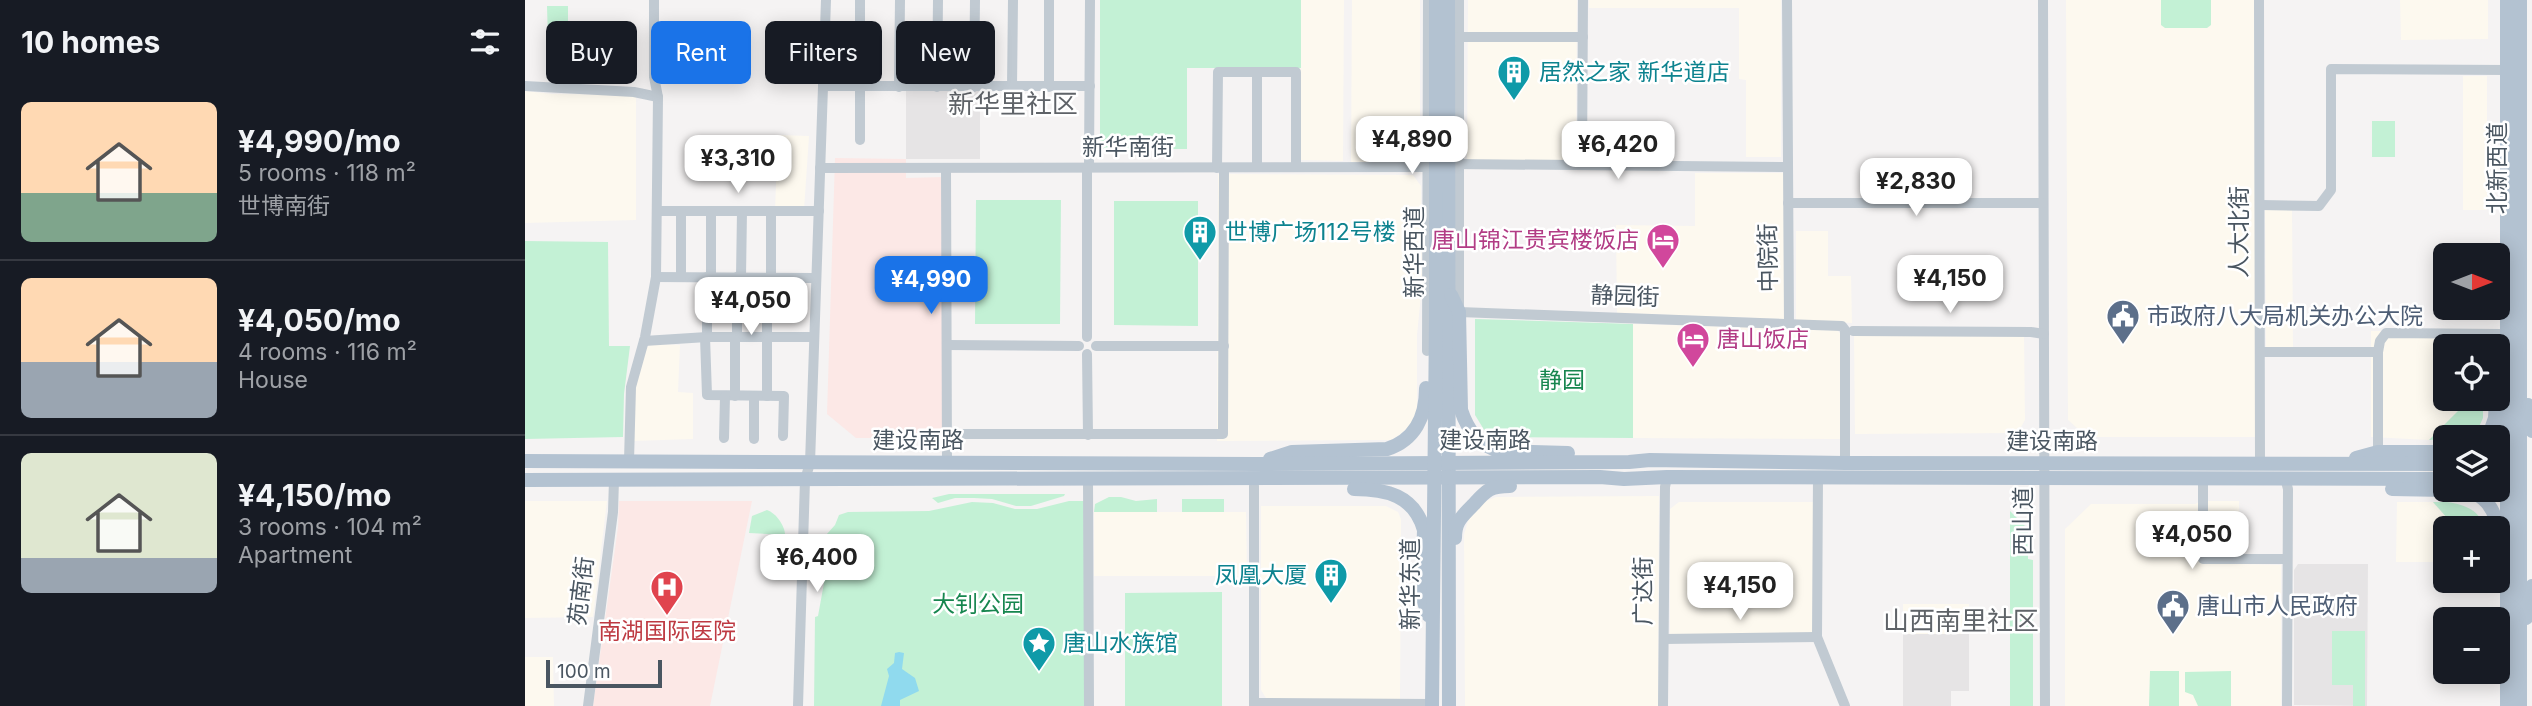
<!DOCTYPE html>
<meta charset="utf-8">
<style>
body{margin:0;font-family:Inter,"Noto Sans SC",sans-serif;background:#242831;color:#f1f3f6;height:100vh;display:flex;flex-direction:column;font-size:26px;white-space:nowrap}
*{box-sizing:border-box;margin:0}
p{font-size:23px;color:#9ea1a6}
.icon{flex:none;width:38px;height:38px;fill:none;stroke:currentColor;stroke-width:2;stroke-linecap:round;stroke-linejoin:round}
.map{position:relative;flex:1;overflow:hidden}
.drawer{display:flex;flex-direction:column;background:#171b24;width:525px}
.drawer>*{flex:none}
.guide{position:absolute;left:21px;top:21px;width:665px;height:63px;display:flex;gap:14px}
.needle{width:46px;rotate:90deg}
.fabs{position:absolute;left:1908px;top:243px;display:grid;gap:14px}
.fabs a{display:grid;place-items:center;width:77px;height:77px;border-radius:10px;background:#171b24;box-shadow:0 4px 18px #0003;font-size:35px}
.scale{position:absolute;left:21px;bottom:18px;width:116px;box-sizing:border-box;padding-left:7px;border:4px solid #4a5661;border-top:0;font-size:19px;line-height:24px;white-space:nowrap;color:#4a5661;-webkit-text-stroke:5px #fff;paint-order:stroke}
.price{position:absolute;translate:-50% -60px;padding:0 16px;border-radius:14px;background:#fff;color:#222;font-size:23px;line-height:46px;filter:drop-shadow(0 2px 4px #0008)}
.price::after{content:'';position:absolute;left:50%;top:42px;width:21px;height:16px;margin-left:-10px;background:inherit;clip-path:polygon(0 0,100% 0,50% 100%)}
.price.current{background:#1a73e8;color:#fff}
ul{padding:0;list-style:none}
li{display:flex;align-items:center;gap:21px;height:175px;padding:0 21px}
li+li{border-top:2px solid #363941}
li span{display:grid;place-items:center;flex:none;width:196px;height:140px;border-radius:10px;color:#555}
li>.icon{margin-inline-start:auto}
span .icon{width:84px;height:84px;fill:#fffc;stroke-width:1}
li b{font-size:30px}
h2{display:flex;justify-content:space-between;align-items:center;height:84px;padding:0 21px;font-size:30px}
.tag{padding:0 24px;border-radius:10px;background:#171b24;box-shadow:0 4px 18px #0003;font-size:24px;line-height:63px}
.tag.current{background:#1a73e8;color:#fff}
main{display:flex;flex:1;min-height:0}
.map>svg:first-child{display:block}
</style>
<main>
<section class="drawer">
<h2>10 homes<svg class="icon" aria-label="filters" viewBox="0 0 24 24"><path d="M4 7h16M4 17h16"/><circle cx="9" cy="7" r="2"/><circle cx="15" cy="17" r="2"/></svg></h2>
<ul>
<li><span style="background:linear-gradient(#ffd9b3 65%,#7fa58c 0)"><svg class="icon" aria-label="home" viewBox="0 0 24 24"><path d="M3 11l9-7 9 7M6 9v11h12V9"/></svg></span><div><b>¥4,990/mo</b><p>5 rooms · 118 m²</p><p>世博南街</p></div></li>
<li><span style="background:linear-gradient(#ffd9b3 60%,#9aa5b1 0)"><svg class="icon" aria-label="home" viewBox="0 0 24 24"><path d="M3 11l9-7 9 7M6 9v11h12V9"/></svg></span><div><b>¥4,050/mo</b><p>4 rooms · 116 m²</p><p>House</p></div></li>
<li><span style="background:linear-gradient(#dfe7d0 75%,#9aa5b1 0)"><svg class="icon" aria-label="home" viewBox="0 0 24 24"><path d="M3 11l9-7 9 7M6 9v11h12V9"/></svg></span><div><b>¥4,150/mo</b><p>3 rooms · 104 m²</p><p>Apartment</p></div></li>
</ul>
</section>
<div class="map">
<svg width="2007" height="706" viewBox="0 0 2007 706">
<rect width="100%" height="100%" fill="#f5f3f3"/>
<g fill="#fdf9ef">
<path d="M776,0H819L818,161L775,160Z"/>
<path d="M827,0H895V162H826Z"/>
<path d="M943,0H1052L1051,160H942Z"/>
<path d="M1064,0H1256V157H1221V80L1214,79V8H1064Z"/>
<path d="M1541,0H1730V437H1562L1543,420Z"/>
<path d="M1875,0H1963V39L1876,40Z"/>
<rect x="1938" y="76" width="24" height="134"/>
<path d="M0,91L27,94L111,95V220L0,223Z"/>
<path d="M253,135L284,136L279,210H250Z"/>
<path d="M1170,173H1259V319L1092,313L1091,225L1170,226Z"/>
<path d="M693,174L888,175L896,186L897,285L892,335V410L888,423L874,435L866,440H853L692,441Z"/>
<path d="M1740,210H1767L1768,349H1741Z"/>
<path d="M1271,231H1303V276H1326L1327,323L1271,320Z"/>
<path d="M1108,324L1312,330L1317,336L1318,439L1108,438Z"/>
<path d="M1846,331H1956V346H1920V399H1945L1904,440L1846,437Z"/>
<path d="M1336,333L1499,335L1500,420L1496,427L1489,433L1330,434L1329,336Z"/>
<path d="M125,344L155,345L153,392L168,393V439L107,441V399L119,351Z"/>
<path d="M1134,496L1133,706H940L939,535L943,521L952,509L961,501L971,497Z"/>
<path d="M0,501H82L68,617L0,618Z"/>
<path d="M1676,501H1714L1715,564L1756,565V706H1540V529L1566,504H1670Z"/>
<path d="M1154,502H1289V636H1145V509Z"/>
<path d="M1872,502H1908L1931,528H1920V562H1871Z"/>
<path d="M736,506H861L873,512L876,519L875,699L747,700L741,698L736,690Z"/>
<path d="M569,512H721L722,576H569Z"/>
<rect x="1378" y="604" width="66" height="30"/>
<path d="M0,657H28L29,706H0Z"/>
</g>
<g fill="#e6e4e5">
<rect x="381" y="91" width="74" height="68"/>
<path d="M1773,564H1843L1842,706L1769,705V570Z"/>
<path d="M1378,634H1444V691H1426V706H1378Z"/>
</g>
<g fill="#fce8e6">
<path d="M310,158L381,159V178L418,177V438H331L302,414Z"/>
<path d="M94,501H227L185,706H68L93,527Z"/>
</g>
<g fill="#c3f1d5">
<path d="M575,0H776V68H662V149H575Z"/>
<path d="M1636,0H1686V25L1682,28H1640L1636,25Z"/>
<path d="M22,6H43V40H23Z"/>
<rect x="1847" y="121" width="23" height="36"/>
<path d="M451,200H536L535,324H450Z"/>
<path d="M589,201H673V326L589,325Z"/>
<path d="M0,241L83,242L84,346H105L99,394L98,437L0,439Z"/>
<path d="M950,319L1108,324V438L971,437L961,433L950,415Z"/>
<path d="M1945,399H1958V418L1953,429L1944,437L1904,440Z"/>
<path d="M424,494H540L539,496L506,506H491L467,499L449,498H430L413,503L407,498Z"/>
<path d="M584,497H596L611,501L632,499V512H569L570,504Z"/>
<rect x="657" y="499" width="42" height="13"/>
<path d="M544,501H559V706H289L290,617L293,616L299,583L301,535L310,525L314,515L323,512L404,511L447,502L468,503L490,509H512Z"/>
<path d="M1922,502C1941,505 1954,510 1960,528H1931L1908,502Z"/>
<path d="M242,510C251,513 260,526 260,535L224,533L227,516Z"/>
<path d="M1485,511L1503,529V559L1508,560V706H1485Z"/>
<path d="M697,592V706H600V593Z"/>
<path d="M1807,631H1840V706H1828V685H1807Z"/>
<path d="M1625,671H1654V706H1624Z"/>
<path d="M1706,671V706H1673L1668,695L1660,692V672Z"/>
</g>
<path fill="#90daee" d="M374,652L379,653L377,669L390,678L394,691L375,700V706H356L364,676L362,669L369,663L370,653Z"/>
<g fill="none" stroke-linecap="round" stroke-linejoin="round">
<g stroke="#c1cad2" stroke-width="10">
<path d="M335,0V140"/>
<path d="M934,0V312L1317,326L1320,330V463"/>
<path d="M1262,0L1264,325"/>
<path d="M1518,0L1520,706"/>
<path d="M1734,0L1735,464"/>
<path d="M933,37H1058"/>
<path d="M0,86L109,92L133,97"/>
<path d="M298,86H565"/>
<path d="M374,87L375,0"/>
<path d="M412,87L413,0"/>
<path d="M449,87L450,0"/>
<path d="M487,87L488,0"/>
<path d="M524,87V0"/>
<path d="M930,164L1263,167"/>
<path d="M1057,164L1058,0"/>
<path d="M732,167V72"/>
<path d="M295,168L911,167"/>
<path d="M421,168L422,463"/>
<path d="M564,168L565,0"/>
<path d="M692,168L693,72H771V167"/>
<path d="M1263,203H1518"/>
<path d="M1735,205L1794,206L1806,190V69L1982,70"/>
<path d="M132,211H294"/>
<path d="M186,211V277"/>
<path d="M131,277L291,278"/>
<path d="M156,277V211"/>
<path d="M182,277V337"/>
<path d="M216,277L217,211"/>
<path d="M246,278V211"/>
<path d="M1328,331L1506,332L1519,334"/>
<path d="M180,337L182,395L259,396L258,436"/>
<path d="M210,337V396"/>
<path d="M212,337V277"/>
<path d="M562,337V168"/>
<path d="M119,341L182,337H289"/>
<path d="M422,345L554,346"/>
<path d="M571,346H699"/>
<path d="M902,351L903,0"/>
<path d="M1735,352H1853"/>
<path d="M562,354L563,435"/>
<path d="M242,396V278"/>
<path d="M422,434H698L699,168"/>
<path d="M199,438L200,396"/>
<path d="M229,439V396"/>
<path d="M1853,452V352L1855,341L1861,333L1976,334"/>
<path d="M104,461L106,387L120,337L131,277L133,97L129,77V0"/>
<path d="M1293,477L1292,637L1320,706"/>
<path d="M1678,478V559H1761"/>
<path d="M1760,478L1763,489L1762,706"/>
<path d="M563,479L564,706"/>
<path d="M729,486V703"/>
<path d="M1139,639L1292,637"/>
<path d="M63,706L88,512L89,480"/>
<path d="M273,706L280,480L285,463L301,0"/>
<path d="M729,706V703L907,704"/>
<path d="M1138,706L1140,487L1142,477"/>
</g>
<g stroke="#b3c2d1" stroke-width="14">
<path d="M923,0L924,706"/>
<path d="M1982,0V706"/>
<path d="M1995,0V706"/>
<path d="M926,295L934,312L936,410C943,431 954,446 975,451L1043,453"/>
<path d="M1972,388L1974,361"/>
<path d="M2003,405L2004,420L2007,431"/>
<path d="M1963,438L1970,418L1971,399"/>
<path d="M1831,458L1853,452H1920"/>
<path d="M745,459L767,452L862,449C890,440 901,416 901,388"/>
<path d="M0,461L730,464L1104,462L1125,460L1320,463L1920,464"/>
<path d="M0,480L1075,477L1099,479L1142,477L1920,479"/>
<path d="M829,489C861,489 889,495 899,530L897,595L903,615"/>
<path d="M1867,489L1920,490"/>
<path d="M1931,490C1961,490 1973,512 1974,540"/>
<path d="M930,538C930,521 937,517 948,505C961,491 964,486 985,486"/>
<path d="M2001,618L2007,586"/>
<path d="M907,706L911,322V0"/>
</g>
</g>
<defs>
<symbol id="building-pin" viewBox="-11 -11 22 30"><path d="M0 17L-7.5 6A9.5 9.5 0 1 1 7.5 6Z" fill="#0f9aa8" stroke="#fff"/><path d="M-4-6H4V6H1V3H-1V6H-4ZM-2.5-4.3h1.7v1.8h-1.7ZM.8-4.3h1.7v1.8H.8ZM-2.5-1h1.7V.8h-1.7ZM.8-1h1.7V.8H.8Z" fill="#fff"/></symbol>
<symbol id="hotel-pin" viewBox="-11 -11 22 30"><path d="M0 17L-7.5 6A9.5 9.5 0 1 1 7.5 6Z" fill="#d1479c" stroke="#fff"/><path d="M-6-4.5h1.5V1H6V5H4.5V3h-9V5H-6ZM-4 0a1.8 1.8 0 1 1 3.6 0ZM.5 0V-2.5h3Q6-2.5 6 0Z" fill="#fff"/></symbol>
<symbol id="civic-pin" viewBox="-11 -11 22 30"><path d="M0 17L-7.5 6A9.5 9.5 0 1 1 7.5 6Z" fill="#5c6f8a" stroke="#fff"/><path d="M-.6-6.5H3V-4.5H.6V-3L4-1V1h2V6H-6V1h2V-1L-.6-3ZM-1.2 2.5V6h2.4V2.5Z" fill="#fff"/></symbol>
<symbol id="hospital-pin" viewBox="-11 -11 22 30"><path d="M0 17L-7.5 6A9.5 9.5 0 1 1 7.5 6Z" fill="#e0444e" stroke="#fff"/><path d="M-5-5h3v3.5h4V-5h3V5h-3V1.5h-4V5h-3Z" fill="#fff"/></symbol>
<symbol id="sight-pin" viewBox="-11 -11 22 30"><path d="M0 17L-7.5 6A9.5 9.5 0 1 1 7.5 6Z" fill="#0f9aa8" stroke="#fff"/><path d="M0-6L1.8-2.2L6-1.7L2.9 1.2L3.7 5.4L0 3.3L-3.7 5.4L-2.9 1.2L-6-1.7L-1.8-2.2Z" fill="#fff"/></symbol>
</defs>
<g fill-rule="evenodd">
<use href="#building-pin" x="970" y="53" width="38" height="52"/>
<use href="#building-pin" x="656" y="213" width="38" height="52"/>
<use href="#hotel-pin" x="1119" y="221" width="38" height="52"/>
<use href="#civic-pin" x="1579" y="297" width="38" height="52"/>
<use href="#hotel-pin" x="1149" y="320" width="38" height="52"/>
<use href="#building-pin" x="787" y="556" width="38" height="52"/>
<use href="#hospital-pin" x="123" y="568" width="38" height="52"/>
<use href="#civic-pin" x="1629" y="587" width="38" height="52"/>
<use href="#sight-pin" x="495" y="624" width="38" height="52"/>
</g>
<g text-anchor="middle" stroke-width="5" stroke-linejoin="round" paint-order="stroke">
<g font-size="23" fill="#0d838f" stroke="#fff" text-anchor="start">
<text x="1014" y="80">居然之家 新华道店</text>
<text x="700" y="240">世博广场112号楼</text>
<text x="782" y="583" text-anchor="end">凤凰大厦</text>
<text x="538" y="651">唐山水族馆</text>
</g>
<g font-size="23" fill="#4a5661" stroke="#fff">
<text x="603" y="155">新华南街</text>
<text transform="translate(1972 168) rotate(-90)" y="8">北新西道</text>
<text transform="translate(1714 232) rotate(-90)" y="8">人大北街</text>
<text transform="translate(889 252) rotate(-90)" y="8">新华西道</text>
<text transform="translate(1243 258) rotate(-91)" y="8">中院街</text>
<text transform="translate(1100 296) rotate(2)" y="8">静园街</text>
<text x="393" y="448">建设南路</text>
<text x="960" y="448">建设南路</text>
<text x="1527" y="449">建设南路</text>
<text transform="translate(1498 521) rotate(-90)" y="8">西山道</text>
<text transform="translate(885 584) rotate(-90)" y="8">新华东道</text>
<text transform="translate(56 591) rotate(-83)" y="8">苑南街</text>
<text transform="translate(1118 591) rotate(-90)" y="8">广达街</text>
</g>
<g font-size="23" fill="#b23c85" stroke="#fff" text-anchor="end">
<text x="1114" y="248">唐山锦江贵宾楼饭店</text>
<text x="1192" y="347" text-anchor="start">唐山饭店</text>
</g>
<g font-size="23" fill="#4e5e75" stroke="#fff" text-anchor="start">
<text x="1622" y="324">市政府八大局机关办公大院</text>
<text x="1672" y="614">唐山市人民政府</text>
</g>
<g font-size="23" fill="#17864f" stroke="#fff">
<text x="1037" y="388">静园</text>
<text x="453" y="612">大钊公园</text>
</g>
<g font-size="23" fill="#be3a42" stroke="#fff">
<text x="142" y="639">南湖国际医院</text>
</g>
<g font-size="26" fill="#5f6368" stroke="#fff">
<text x="488" y="113">新华里社区</text>
<text x="1436" y="630">山西南里社区</text>
</g>
</g>
</svg>
<div class="fabs">
<a><svg class="needle" viewBox="-14 -14 28 28"><path d="M0-13l5 13h-10z" fill="#e53935"/><path d="M0 13l5-13h-10z" fill="#9ea1a6"/></svg></a>
<a><svg class="icon" aria-label="locate" viewBox="0 0 24 24"><circle cx="12" cy="12" r="6"/><path d="M12 2v4M12 18v4M2 12h4M18 12h4"/></svg></a>
<a><svg class="icon" aria-label="layers" viewBox="0 0 24 24"><path d="M12 4l9 5-9 5-9-5zM3 14l9 5 9-5"/></svg></a>
<a>+</a>
<a>−</a>
</div>
<div class="scale">100 m</div>
<b class="price" style="left:887px;top:176px">¥4,890</b>
<b class="price" style="left:1093px;top:181px">¥6,420</b>
<b class="price" style="left:213px;top:195px">¥3,310</b>
<b class="price" style="left:1391px;top:218px">¥2,830</b>
<b class="price" style="left:1425px;top:315px">¥4,150</b>
<b class="price current" style="left:406px;top:316px">¥4,990</b>
<b class="price" style="left:226px;top:337px">¥4,050</b>
<b class="price" style="left:1667px;top:571px">¥4,050</b>
<b class="price" style="left:292px;top:594px">¥6,400</b>
<b class="price" style="left:1215px;top:622px">¥4,150</b>
<div class="guide">
<a class="tag">Buy</a>
<a class="tag current">Rent</a>
<a class="tag">Filters</a>
<a class="tag">New</a>
</div>
</div>
</main>
